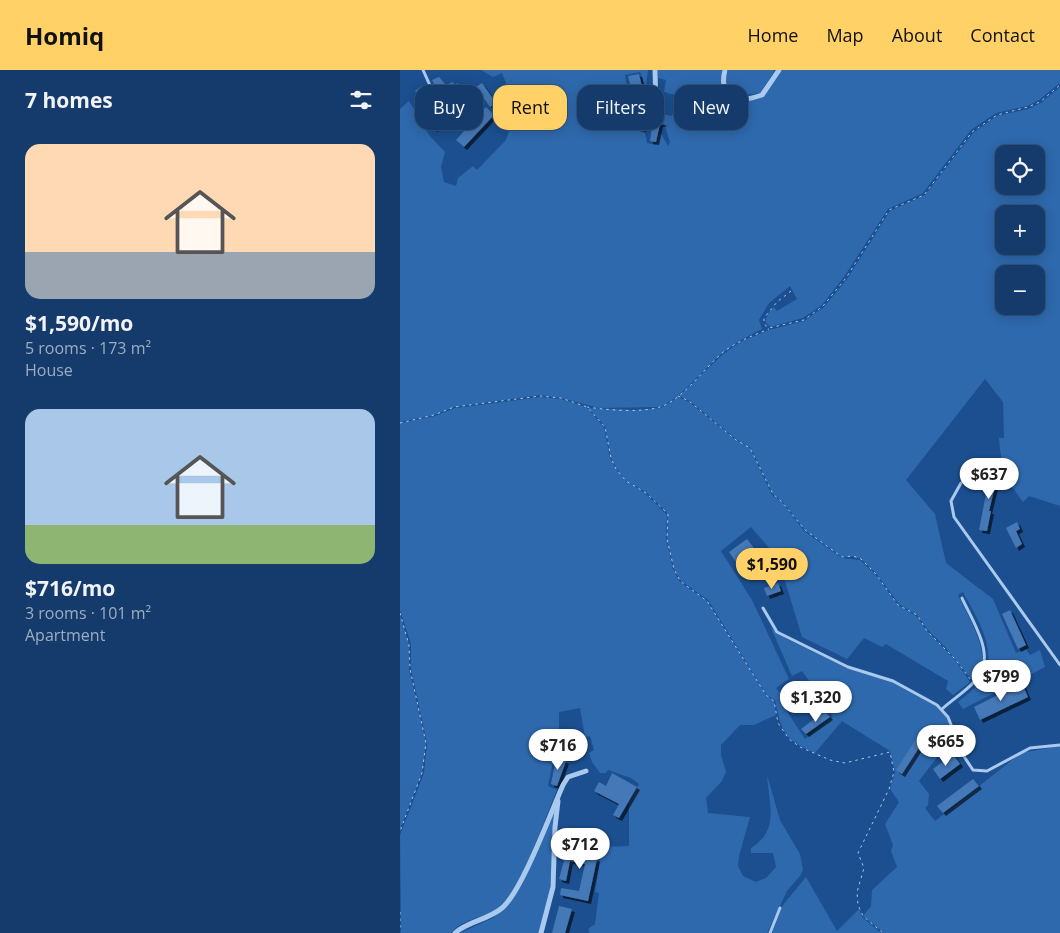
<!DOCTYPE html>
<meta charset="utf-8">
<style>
body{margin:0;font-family:"Open Sans",sans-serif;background:#1d4271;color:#f1f3f6;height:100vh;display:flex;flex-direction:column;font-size:19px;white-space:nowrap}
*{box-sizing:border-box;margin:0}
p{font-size:16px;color:#9dadc1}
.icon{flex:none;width:28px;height:28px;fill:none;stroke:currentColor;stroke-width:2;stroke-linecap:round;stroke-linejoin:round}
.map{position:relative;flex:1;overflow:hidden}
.panel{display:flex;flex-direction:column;background:#143b6b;width:400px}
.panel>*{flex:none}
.guide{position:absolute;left:15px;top:15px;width:475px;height:45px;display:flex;gap:10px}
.fabs{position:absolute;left:595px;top:75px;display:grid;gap:10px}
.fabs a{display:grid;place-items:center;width:50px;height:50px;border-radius:10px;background:#143b6b;box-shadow:0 2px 12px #0003,0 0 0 1px #33557e;font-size:25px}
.price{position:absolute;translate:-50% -42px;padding:0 11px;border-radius:18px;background:#fff;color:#222;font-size:16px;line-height:32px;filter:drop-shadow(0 1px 2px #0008)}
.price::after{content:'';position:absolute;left:50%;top:30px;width:15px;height:11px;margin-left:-8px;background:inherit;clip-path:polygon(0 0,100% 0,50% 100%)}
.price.on{background:#ffd166;color:#111}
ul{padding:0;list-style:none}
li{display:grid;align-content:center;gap:10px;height:265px;padding:0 25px}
li span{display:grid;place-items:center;height:155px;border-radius:15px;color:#555}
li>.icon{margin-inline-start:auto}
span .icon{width:90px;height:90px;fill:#fffc;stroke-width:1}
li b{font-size:21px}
h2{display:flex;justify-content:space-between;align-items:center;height:60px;padding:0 25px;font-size:21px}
.chip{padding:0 18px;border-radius:15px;background:#143b6b;box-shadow:0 2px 12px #0003,0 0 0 1px #33557e;font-size:18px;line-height:45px}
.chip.on{background:#ffd166;color:#111}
header{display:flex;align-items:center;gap:30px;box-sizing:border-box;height:70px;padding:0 25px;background:#ffd166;color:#111}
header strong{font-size:24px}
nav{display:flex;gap:28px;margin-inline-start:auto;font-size:18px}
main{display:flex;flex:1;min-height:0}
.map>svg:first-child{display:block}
</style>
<header>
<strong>Homiq</strong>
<nav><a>Home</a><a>Map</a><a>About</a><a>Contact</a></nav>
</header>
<main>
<section class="panel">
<h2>7 homes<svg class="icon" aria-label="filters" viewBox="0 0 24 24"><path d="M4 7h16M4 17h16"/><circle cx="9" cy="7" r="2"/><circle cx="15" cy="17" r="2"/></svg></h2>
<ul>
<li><span style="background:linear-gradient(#ffd9b3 70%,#9aa5b1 0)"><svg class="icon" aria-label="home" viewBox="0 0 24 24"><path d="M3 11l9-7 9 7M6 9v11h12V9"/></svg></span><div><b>$1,590/mo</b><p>5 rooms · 173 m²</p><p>House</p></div></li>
<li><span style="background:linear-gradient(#a9c7e8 75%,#8fb573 0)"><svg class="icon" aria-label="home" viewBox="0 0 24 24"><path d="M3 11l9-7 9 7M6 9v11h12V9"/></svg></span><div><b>$716/mo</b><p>3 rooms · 101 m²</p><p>Apartment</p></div></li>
</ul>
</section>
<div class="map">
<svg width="660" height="863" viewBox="0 0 660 863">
<defs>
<filter id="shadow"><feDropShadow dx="3" dy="3" stdDeviation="0" flood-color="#0009"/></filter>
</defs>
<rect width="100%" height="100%" fill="#1b4f8f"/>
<g fill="#2e69ad" fill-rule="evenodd">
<path d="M81,0H248L246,17L240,2L225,5L231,40L240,62L245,63L247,73L256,75L260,62L268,76L270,72L261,44L272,46L278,26L264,22L266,10L258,8V0H323C315,31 338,37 363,27L382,0H660V13L639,30L627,36L596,43L571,60L523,123L488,139L444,207L422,235L403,248L370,257L366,253C365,246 369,242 374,237L377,241L397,229L390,216L369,233L359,250L362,259L339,271L321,284L278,326L261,337L199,338L161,328L140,325L54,337L34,345L0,352V39L9,31L29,65L45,82L41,97L44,112L56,116L58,108L73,96L77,100L106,70L110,57L105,41L115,36L102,3L93,7Z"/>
<path d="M328,0H375L360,23L339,26L329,23L325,13Z"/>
<path d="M660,17V436L629,426L623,432C606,410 601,396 599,368H604L603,332L585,309L506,410L535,444L546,493L593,529L616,583L626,579L630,585L640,580L645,597L563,639L558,632C566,625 575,619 581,611C601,583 576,547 563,522L558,525C566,542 588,579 581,597C579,602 575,606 573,611L545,577L528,560L517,545L499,534L476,503L461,489L453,486L442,487L405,460L383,432L373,424L351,378L336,369L290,331L279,326L322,285L340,272L369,260L404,251L424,237L447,209L490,141L525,125L573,63L597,46L628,39L641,33ZM604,84H636V116H604ZM604,144H636V176H604ZM604,204H636V236H604Z"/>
<path d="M140,327L161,329L186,337L204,357L210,388L216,399L226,411L245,423L267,445L266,469L273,499L279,511L307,531L366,625L374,631L376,645L354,655H340L321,675V685L326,702L322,711L306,728L308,743L350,747L339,786L338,796L343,806L356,812L366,808L376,797L373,783H351V778C380,760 369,735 367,705L380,750L400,784L403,800L400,806L387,821L367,863H190L188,859L195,854L199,823L195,822L202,777L229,776V733L239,714L231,708L208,700L206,703H200L192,692L189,683L194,680L190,666L185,667L180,638L159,642V661L148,716L157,720C145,748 122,816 101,835C87,849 63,847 51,863H1L0,765L24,703L27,673L11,599V574L0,540V353L35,346L55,338Z"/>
<path d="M278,327L289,332L336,370L350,378L372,425L382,432L404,461L442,488L460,490L475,504L498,535L516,546L527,561L555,590L570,612L553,625L546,619L548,611L486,574L482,577L464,568L447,589L402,567L378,488L351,457L321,481L352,530L389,609L376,618L387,631L384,637L405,669L433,646L406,619L412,615L402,601L392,606L371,558L387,569L447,598L493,612L536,636L547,648L554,665L519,711L529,724L528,735L525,738L535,751L621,683L660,676V863H484L463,846L471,836L472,820L497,797L491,781L493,775L485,754L499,732L490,719L495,702L490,681L442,651L415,683C383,669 382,662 375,630L366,624L308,530L280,510L274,499L267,469L268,444L246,422L226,411L217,399L211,388L205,356L188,338L234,340L261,338Z"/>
<path d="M0,545L9,575V599L26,673L22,703L0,759Z"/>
<path d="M157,731L154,745L150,821L139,863H60L93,848L110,833Z"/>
<path d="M406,807L437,861L459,839L462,847L481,863H372L383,835Z"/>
</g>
<g fill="#4478b7" filter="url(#shadow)">
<path d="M239,4L250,50L265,53L260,54L256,72L250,71L252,56L241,59L228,6Z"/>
<path d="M39,7L46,15L53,12L54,15L58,13L60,19L41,29L32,10Z"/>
<path d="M82,13L96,33L90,37L76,17Z"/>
<path d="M22,16L44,55L34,59L22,34L24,33L15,21Z"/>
<path d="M86,37L94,45L64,77L56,70Z"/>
<path d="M591,398L599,400L589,441H591L587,461L579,460Z"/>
<path d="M617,452L620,459L616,461L622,474L616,478L606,458Z"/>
<path d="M347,469L363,489L344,504L329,482Z"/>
<path d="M378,513L381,521L367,526L364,518Z"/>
<path d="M610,540L626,575L618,579L602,544Z"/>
<path d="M622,613L628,627L580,650L574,637Z"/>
<path d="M425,641L430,647L406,664L401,659Z"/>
<path d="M520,663L526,667L502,704L496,700Z"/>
<path d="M553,684L560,694L540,709L533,699Z"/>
<path d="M156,688L166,691L157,716L151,714Z"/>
<path d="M212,703L237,717L219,748L213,745L219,734L194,721L199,712L206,716Z"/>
<path d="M573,709L579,716L543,743L537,736Z"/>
<path d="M169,772L195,777L193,788L197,789L188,831L160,825L161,818L179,821L185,794L170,791L166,811L159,809Z"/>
<path d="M159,836L172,839L165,863H152Z"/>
</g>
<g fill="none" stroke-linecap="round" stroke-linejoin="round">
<g stroke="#a9c9ee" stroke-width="1" stroke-dasharray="2.5 4" stroke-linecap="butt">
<path d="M391,221L377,232L364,248V254L369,258L404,250L423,236L446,208L489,140L524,125L572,62L597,45L628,37L640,32L660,15"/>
<path d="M278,326L289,331L336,370L350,378L373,424L382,432L405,460L442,487L453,486L461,489L475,503L498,535L517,545L527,561L555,589L570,609"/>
<path d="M187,337C207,340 241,343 260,337C282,330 304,299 321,284C335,272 352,266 369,259"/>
<path d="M0,353L34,345L54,337L140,326L161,328L187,337L205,357L211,388L216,399L226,411L246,423L268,444L267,469L274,499L280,511L307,531L366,625L374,631L378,653L389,669L400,677L430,690L445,693L490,682L494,702L489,719L458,783L464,798L457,822L458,835L463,846L483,863"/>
<path d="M0,543L9,575L10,599L26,673L22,703L0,761"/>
<path d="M0,842V862"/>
</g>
<g stroke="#a9c9ee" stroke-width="3">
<path d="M23,0L46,51"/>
<path d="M561,413L551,431L554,447L660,595"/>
<path d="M363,538L377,562L448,597L493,611L537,635L548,647L563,685L573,700L587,701L630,678L660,675"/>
<path d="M542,639C553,629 565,622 575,611C598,588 573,552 562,528"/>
<path d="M370,863L380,838"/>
</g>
<g stroke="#a9c9ee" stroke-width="5">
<path d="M255,0L256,38"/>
<path d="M325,0C318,29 337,34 362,25L379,0"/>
<path d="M55,863C68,851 88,850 102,838C122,821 151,742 163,715L168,707L186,701"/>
<path d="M141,863L153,817L155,757L158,731"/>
</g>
</g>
</svg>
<div class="fabs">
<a><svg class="icon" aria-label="locate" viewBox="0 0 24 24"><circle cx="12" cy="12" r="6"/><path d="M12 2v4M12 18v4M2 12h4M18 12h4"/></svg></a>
<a>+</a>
<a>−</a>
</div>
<b class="price" style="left:589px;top:430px">$637</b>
<b class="price on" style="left:372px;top:520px">$1,590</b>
<b class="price" style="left:601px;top:632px">$799</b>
<b class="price" style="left:416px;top:653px">$1,320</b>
<b class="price" style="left:546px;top:697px">$665</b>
<b class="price" style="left:158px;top:701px">$716</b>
<b class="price" style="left:180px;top:800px">$712</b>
<div class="guide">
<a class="chip">Buy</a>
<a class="chip on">Rent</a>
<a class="chip">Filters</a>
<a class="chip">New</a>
</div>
</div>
</main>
